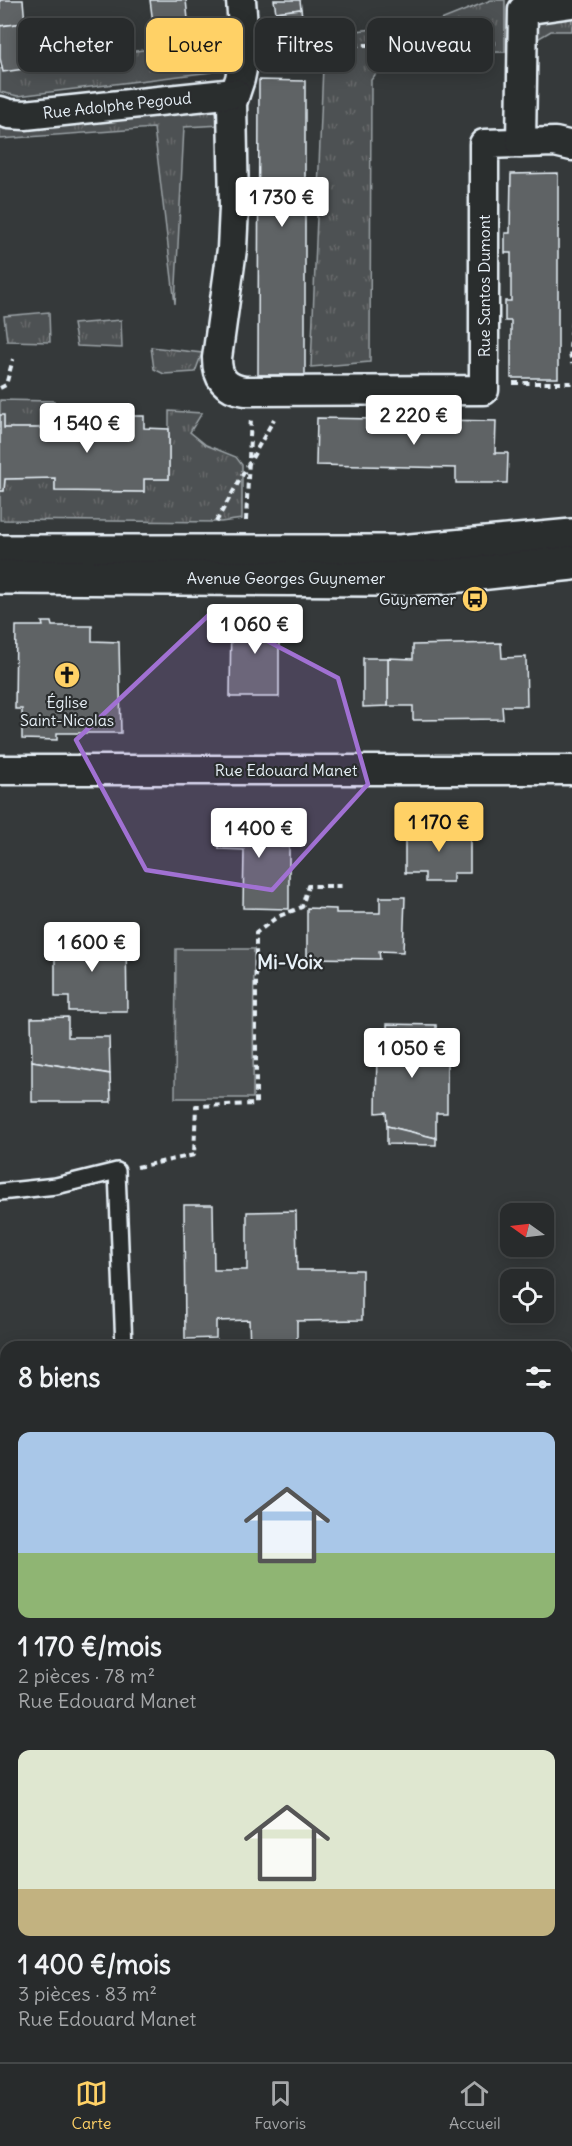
<!DOCTYPE html>
<html lang="fr">
<meta charset="utf-8">
<style>
body{margin:0;font-family:Delius,sans-serif;background:#343738;color:#f1f3f6;height:100vh;display:flex;flex-direction:column;font-size:22px;white-space:nowrap}
*{box-sizing:border-box;margin:0}
p{font-size:20px;color:#a5a7a9}
.icon{flex:none;width:33px;height:33px;fill:none;stroke:currentColor;stroke-width:2;stroke-linecap:round;stroke-linejoin:round}
.map{position:relative;flex:1;overflow:hidden}
.sheet{position:absolute;left:0px;top:1341px;width:573px;height:722px;display:flex;flex-direction:column;background:#282b2c;border-radius:18px 18px 0 0;box-shadow:0 3px 15px #0003,0 0 0 2px #444748}
.sheet>*{flex:none}
.guide{position:absolute;left:18px;top:18px;width:537px;height:54px;display:flex;gap:12px}
.needle{width:39px;rotate:284deg}
.fabs{position:absolute;left:500px;top:1203px;display:grid;gap:12px}
.fabs a{display:grid;place-items:center;width:54px;height:54px;border-radius:12px;background:#282b2c;box-shadow:0 3px 15px #0003,0 0 0 2px #444748;font-size:30px}
.price{position:absolute;translate:-50% -51px;padding:0 14px;border-radius:6px;background:#fff;color:#222;font-size:20px;line-height:39px;filter:drop-shadow(0 2px 3px #0008)}
.price::after{content:'';position:absolute;left:50%;top:36px;width:18px;height:14px;margin-left:-9px;background:inherit;clip-path:polygon(0 0,100% 0,50% 100%)}
.price.on{background:#ffd166;color:#111}
ul{padding:0;list-style:none}
li{display:grid;align-content:center;gap:12px;height:318px;padding:0 18px}
li span{display:grid;place-items:center;height:186px;border-radius:12px;color:#555}
li>.icon{margin-inline-start:auto}
span .icon{width:108px;height:108px;fill:#fffc;stroke-width:1}
li b{font-size:26px}
h2{display:flex;justify-content:space-between;align-items:center;height:72px;padding:0 18px;font-size:26px}
.pill{padding:0 21px;border-radius:12px;background:#282b2c;box-shadow:0 3px 15px #0003,0 0 0 2px #444748;font-size:21px;line-height:54px}
.pill.on{background:#ffd166;color:#111}
.tabs{display:flex;justify-content:space-around;align-items:center;height:84px;border-top:2px solid #444748;background:#282b2c;font-size:16px;color:#a5a7a9}
.tabs a{display:grid;justify-items:center;gap:3px}
.tabs .on{color:#ffd166}
.map>svg:first-child{display:block}
</style>
<div class="map">
<svg width="572" height="2062" viewBox="0 0 572 2062">
<defs>
<pattern id="grass-tufts" width="24" height="20" patternUnits="userSpaceOnUse" patternTransform="scale(1.5)"><rect width="24" height="20" fill="#4d5152"/><path d="M3 7l-1-3M5 7V3M7 7l1-3M15 17l-1-3M17 17v-4M19 17l1-3" fill="none" stroke="#676a6c"/></pattern>
</defs>
<rect width="100%" height="100%" fill="#35393a"/>
<filter id="ink" filterUnits="userSpaceOnUse"><feTurbulence type="fractalNoise" baseFrequency=".0167" numOctaves="2"/><feDisplacementMap in="SourceGraphic" scale="12" xChannelSelector="R" yChannelSelector="G"/><feConvolveMatrix kernelMatrix="1 2 1 2 8 2 1 2 1" color-interpolation-filters="sRGB"/></filter>
<g filter="url(#ink)">
<g fill="url(#grass-tufts)" stroke="#9aa1a5" stroke-width="1.5">
<path d="M491,0H505V52L392,53L371,80L370,362L311,367L323,66L269,51L276,40L436,22Z"/>
<path d="M572,13V31H551L536,40L537,20Z"/>
<path d="M226,39L223,62L211,72L18,96L0,92V69Z"/>
<path d="M214,108L222,125L184,127L175,304L154,128L0,139V128Z"/>
<path d="M49,312L50,342L7,341L4,316Z"/>
<path d="M121,320L122,348L77,346L73,324Z"/>
<path d="M151,347L202,353L195,372L164,374L154,369Z"/>
<path d="M0,400L54,401L55,428H4V416L0,415Z"/>
<path d="M169,411L202,413L190,432L206,445L236,457L242,465V519L221,522L0,520V491H4L5,479L55,478V491L144,492V479H169Z"/>
<rect x="0" y="1654" width="6" height="135"/>
</g>
<path fill="#4d5152" stroke="#9aa1a5" stroke-width="1.5" d="M176,949H254L253,1098H175Z"/>
<g fill="#5f6365" stroke="#e8f1f8" stroke-width="1.5">
<path d="M0,0H23L25,23L0,26Z"/>
<path d="M150,0H186L188,19L153,23Z"/>
<path d="M274,0H300L301,9L276,12Z"/>
<path d="M301,9L303,23L277,25L276,12Z"/>
<path d="M188,19L192,49L156,54L153,23Z"/>
<path d="M25,23L31,68L3,72L0,58V26Z"/>
<path d="M303,23L304,35L279,39L277,25Z"/>
<path d="M259,80L305,81V375H258Z"/>
<path d="M558,173V378H511V321H505V301H511V253H505V233H510L511,174Z"/>
<path d="M0,415H4V428H55V416H144V428L169,429V479H144V492L55,491V478L5,479L4,491H0Z"/>
<path d="M317,418L496,421L495,453H508L507,483H456V468L316,465Z"/>
<path d="M279,613V697H230L231,614Z"/>
<path d="M42,622H51L52,626H92V641L119,642L121,733H57V740L22,739V709H15L16,626H43Z"/>
<path d="M501,643L502,658L526,657L527,706H502L503,719L413,720V706H388V658L413,659V645Z"/>
<path d="M363,658H388V706L363,707Z"/>
<path d="M219,816L281,817V847H289V909L243,908L244,850L219,849Z"/>
<rect x="405" y="825" width="20" height="11"/>
<path d="M425,825L470,826V873H453V882H425V873H405V836H425Z"/>
<path d="M380,897H405L403,952L379,951L380,959L307,958V908L336,909V913H380Z"/>
<path d="M55,937H126L127,1011H69V997H55Z"/>
<path d="M68,1017V1037H109L110,1074L32,1061L31,1018Z"/>
<path d="M387,1024L436,1025L437,1049H447V1113H436V1138L387,1126L386,1112L376,1113L377,1048H388Z"/>
<path d="M32,1061L110,1074L111,1102H32Z"/>
<path d="M387,1126L436,1138V1145L387,1144Z"/>
<path d="M184,1205H213L214,1270H247V1212L296,1211L297,1270H362V1320L297,1321V1347H250L249,1320L216,1321V1338L185,1339Z"/>
<rect x="567" y="1524" width="5" height="29"/>
<path d="M0,1559L3,1564H6V1639L0,1648Z"/>
<path d="M567,1622H572V1650L567,1651Z"/>
<path d="M572,1690V1709H567V1691Z"/>
<rect x="567" y="1728" width="5" height="32"/>
<rect x="567" y="1760" width="5" height="28"/>
<rect x="567" y="1788" width="5" height="17"/>
<rect x="0" y="1821" width="6" height="53"/>
<path d="M6,2013V2029L0,2030V2014Z"/>
<path d="M317,2056H354L355,2062H317Z"/>
</g>
<g fill="none" stroke-linecap="round" stroke-linejoin="round">
<defs>
<g id="service">
<path d="M0,1192L56,1186L117,1171L124,1347"/>
<path d="M106,2056L107,2062"/>
</g>
<g id="minor">
<path d="M241,0L245,54L240,79L232,103L234,207L232,249L217,358C217,378 225,388 245,391L484,390V144L521,143"/>
<path d="M572,3L523,10L521,143L555,142L572,146"/>
<path d="M0,111L9,114L25,115L235,93"/>
<path d="M0,770H572"/>
<path d="M567,1476H572"/>
<path d="M0,1482L6,1480"/>
<path d="M0,1803L6,1802"/>
<path d="M293,2056V2062"/>
</g>
<g id="tertiary">
<path d="M0,552H400L572,536"/>
<path d="M0,577L382,579L442,577L572,563"/>
</g>
</defs>
<use href="#service" stroke="#e8f1f8" stroke-width="20"/>
<use href="#minor" stroke="#e8f1f8" stroke-width="33"/>
<use href="#tertiary" stroke="#e8f1f8" stroke-width="38"/>
<g stroke="#e8f1f8" stroke-width="4" stroke-dasharray="6 4.5" stroke-linecap="butt">
<path d="M272,64L304,62L358,45H460L496,43"/>
<path d="M572,321L570,352L572,364"/>
<path d="M513,383H572"/>
<path d="M0,388L6,385L13,359"/>
<path d="M246,521L251,417"/>
<path d="M216,522L274,419"/>
<path d="M137,1167L194,1155L196,1106L256,1104V933L277,917L302,907L308,886H344"/>
<path d="M0,1662H6"/>
</g>
<use href="#service" stroke="#2a2d2e" stroke-width="15"/>
<use href="#minor" stroke="#2a2d2e" stroke-width="28"/>
<use href="#tertiary" stroke="#2a2d2e" stroke-width="33"/>
</g>
</g>
<path fill="#a171d3" fill-opacity="0.2" stroke="#a171d3" stroke-width="4.5" stroke-linejoin="round" d="M212,612L338,678L368,784L272,890L146,870L76,740Z"/>
<defs>
<symbol id="bus-disc" viewBox="-11 -11 22 22"><circle r="9.5" fill="#ffd166" stroke="#2a2d2e"/><path d="M-5-6H5V4H4V6H2V4H-2V6H-4V4H-5ZM-3.5-4V0h7V-4ZM-3.5 1.2v1.5H-2V1.2ZM2 1.2v1.5H3.5V1.2Z" fill="#111"/></symbol>
<symbol id="church-disc" viewBox="-11 -11 22 22"><circle r="9.5" fill="#ffd166" stroke="#2a2d2e"/><path d="M-1.2-6h2.4v3.5h3.3v2.4h-3.3V6h-2.4V-.1h-3.3v-2.4h3.3Z" fill="#111"/></symbol>
</defs>
<g fill-rule="evenodd">
<use href="#bus-disc" x="460" y="584" width="30" height="30"/>
<use href="#church-disc" x="52" y="660" width="30" height="30"/>
</g>
<g text-anchor="middle" stroke-width="4.5" stroke-linejoin="round" paint-order="stroke">
<g font-size="16" fill="#e8f1f8" stroke="#2a2d2e">
<text transform="translate(117 105) rotate(-6)" y="6">Rue Adolphe Pegoud</text>
<text transform="translate(484 286) rotate(-90)" y="6">Rue Santos Dumont</text>
<text x="286" y="584">Avenue Georges Guynemer</text>
<text x="286" y="776">Rue Edouard Manet</text>
</g>
<g font-size="16" fill="#e8f1f8" stroke="#2a2d2e" text-anchor="end">
<text x="456" y="605">Guynemer</text>
<text x="67" y="708" text-anchor="middle">Église<tspan x="67" dy="18">Saint-Nicolas</tspan></text>
</g>
<g font-size="20" font-weight="bold" fill="#e8f1f8" stroke="#2a2d2e">
<text x="290" y="969">Mi-Voix</text>
</g>
</g>
</svg>
<div class="fabs">
<a><svg class="needle" viewBox="-14 -14 28 28"><path d="M0-13l5 13h-10z" fill="#e53935"/><path d="M0 13l5-13h-10z" fill="#a5a7a9"/></svg></a>
<a><svg class="icon" aria-label="locate" viewBox="0 0 24 24"><circle cx="12" cy="12" r="6"/><path d="M12 2v4M12 18v4M2 12h4M18 12h4"/></svg></a>
</div>
<b class="price" style="left:282px;top:228px">1 730 €</b>
<b class="price" style="left:414px;top:446px">2 220 €</b>
<b class="price" style="left:87px;top:454px">1 540 €</b>
<b class="price" style="left:255px;top:655px">1 060 €</b>
<b class="price on" style="left:439px;top:853px">1 170 €</b>
<b class="price" style="left:259px;top:859px">1 400 €</b>
<b class="price" style="left:92px;top:973px">1 600 €</b>
<b class="price" style="left:412px;top:1079px">1 050 €</b>
<div class="guide">
<a class="pill">Acheter</a>
<a class="pill on">Louer</a>
<a class="pill">Filtres</a>
<a class="pill">Nouveau</a>
</div>
<section class="sheet">
<h2>8 biens<svg class="icon" aria-label="filters" viewBox="0 0 24 24"><path d="M4 7h16M4 17h16"/><circle cx="9" cy="7" r="2"/><circle cx="15" cy="17" r="2"/></svg></h2>
<ul>
<li><span style="background:linear-gradient(#a9c7e8 65%,#8fb573 0)"><svg class="icon" aria-label="home" viewBox="0 0 24 24"><path d="M3 11l9-7 9 7M6 9v11h12V9"/></svg></span><div><b>1 170 €/mois</b><p>2 pièces · 78 m²</p><p>Rue Edouard Manet</p></div></li>
<li><span style="background:linear-gradient(#dfe7d0 75%,#c2b280 0)"><svg class="icon" aria-label="home" viewBox="0 0 24 24"><path d="M3 11l9-7 9 7M6 9v11h12V9"/></svg></span><div><b>1 400 €/mois</b><p>3 pièces · 83 m²</p><p>Rue Edouard Manet</p></div></li>
</ul>
</section>
</div>
<nav class="tabs">
<a class="on"><svg class="icon" aria-label="map" viewBox="0 0 24 24"><path d="M3 6l6-2 6 2 6-2v14l-6 2-6-2-6 2zM9 4v14M15 6v14"/></svg>Carte</a>
<a><svg class="icon" aria-label="saved" viewBox="0 0 24 24"><path d="M7 4h10v16l-5-4-5 4z"/></svg>Favoris</a>
<a><svg class="icon" aria-label="home" viewBox="0 0 24 24"><path d="M3 11l9-7 9 7M6 9v11h12V9"/></svg>Accueil</a>
</nav>
